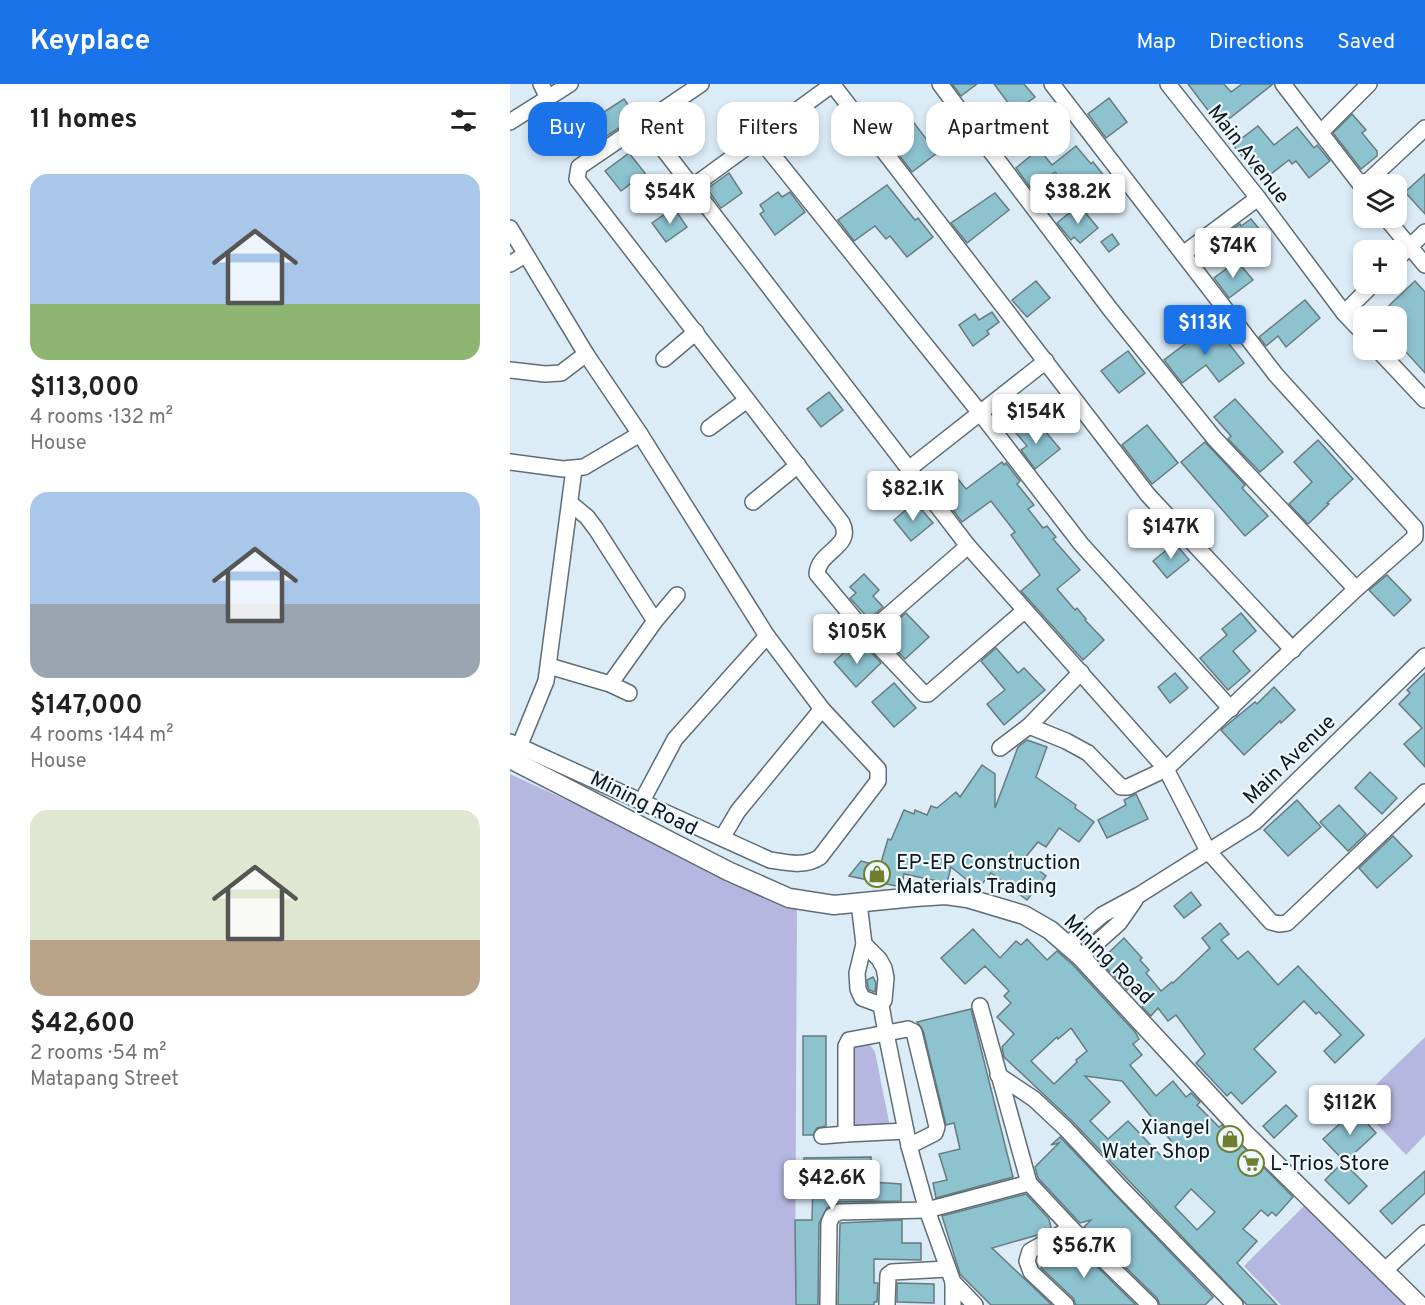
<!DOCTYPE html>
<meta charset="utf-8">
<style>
body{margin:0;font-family:Overpass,sans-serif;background:#f6f6f6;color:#202124;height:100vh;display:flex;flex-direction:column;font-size:22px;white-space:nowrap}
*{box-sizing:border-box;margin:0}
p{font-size:20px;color:#757577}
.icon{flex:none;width:33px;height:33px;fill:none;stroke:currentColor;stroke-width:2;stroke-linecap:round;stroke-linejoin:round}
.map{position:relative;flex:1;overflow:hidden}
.panel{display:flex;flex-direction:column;background:#fff;width:510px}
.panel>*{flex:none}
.hud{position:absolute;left:18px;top:18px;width:570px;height:54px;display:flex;gap:12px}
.buttons{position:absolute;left:843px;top:90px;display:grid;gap:12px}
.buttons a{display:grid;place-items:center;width:54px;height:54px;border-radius:12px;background:#fff;box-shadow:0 3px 9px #0003;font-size:30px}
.price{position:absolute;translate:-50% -51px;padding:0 14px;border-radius:6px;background:#fff;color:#222;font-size:20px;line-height:39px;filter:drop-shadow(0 2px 3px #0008)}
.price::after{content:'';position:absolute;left:50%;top:36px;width:18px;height:14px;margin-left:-9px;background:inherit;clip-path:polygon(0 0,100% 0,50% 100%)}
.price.active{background:#1a73e8;color:#fff}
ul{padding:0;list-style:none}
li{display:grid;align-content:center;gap:12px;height:318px;padding:0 30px}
li span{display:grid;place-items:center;height:186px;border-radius:18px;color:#555}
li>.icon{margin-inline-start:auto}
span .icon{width:108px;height:108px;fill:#fffc;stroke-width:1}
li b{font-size:26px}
h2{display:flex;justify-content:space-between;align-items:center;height:72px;padding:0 30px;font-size:26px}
.tag{padding:0 21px;border-radius:18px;background:#fff;box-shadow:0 3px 9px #0003;font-size:21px;line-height:54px}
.tag.active{background:#1a73e8;color:#fff}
header{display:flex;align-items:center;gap:36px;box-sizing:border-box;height:84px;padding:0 30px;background:#1a73e8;color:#fff}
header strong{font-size:28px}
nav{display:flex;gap:33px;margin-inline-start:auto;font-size:21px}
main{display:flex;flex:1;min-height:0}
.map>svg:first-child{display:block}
</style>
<header>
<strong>Keyplace</strong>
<nav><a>Map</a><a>Directions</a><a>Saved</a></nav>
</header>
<main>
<section class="panel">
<h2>11 homes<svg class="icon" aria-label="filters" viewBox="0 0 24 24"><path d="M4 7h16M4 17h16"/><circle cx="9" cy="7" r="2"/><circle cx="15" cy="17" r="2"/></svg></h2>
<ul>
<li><span style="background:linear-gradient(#a9c7e8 70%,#8fb573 0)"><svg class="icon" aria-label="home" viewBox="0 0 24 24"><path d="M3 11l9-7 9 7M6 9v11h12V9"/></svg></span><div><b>$113,000</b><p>4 rooms · 132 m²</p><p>House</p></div></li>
<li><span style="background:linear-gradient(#a9c7e8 60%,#9aa5b1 0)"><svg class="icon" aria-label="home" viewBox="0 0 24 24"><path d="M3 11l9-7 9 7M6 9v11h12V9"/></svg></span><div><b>$147,000</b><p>4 rooms · 144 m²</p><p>House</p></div></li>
<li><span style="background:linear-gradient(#dfe7d0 70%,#b9a48a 0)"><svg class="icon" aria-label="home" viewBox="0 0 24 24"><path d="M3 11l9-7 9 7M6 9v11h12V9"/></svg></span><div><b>$42,600</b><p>2 rooms · 54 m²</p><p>Matapang Street</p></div></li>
</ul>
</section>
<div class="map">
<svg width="915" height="1221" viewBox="0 0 915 1221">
<rect width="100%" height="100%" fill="#dcecf7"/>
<g fill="#b6b7e0">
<path d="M0,690L287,822L285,1221H0Z"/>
<path d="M915,953V1051L896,1071L847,1019Z"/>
<path d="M358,958L365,968L379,1038L378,1043L343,1044L339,959Z"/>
<path d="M795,1121L898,1221H771L734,1182Z"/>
</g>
<g fill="#8dc2cf" stroke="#687b7f" stroke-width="1.5" fill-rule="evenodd">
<path d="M442,0H467L451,12Z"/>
<path d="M484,0H514L525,13L505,28Z"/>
<path d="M678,0H714L721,8L732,0H763L710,42Z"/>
<path d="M599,14L617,38L596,54L578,30Z"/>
<path d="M114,15L125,31L114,38L115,40L92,55L80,37Z"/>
<path d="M174,28L186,46L163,62L151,46Z"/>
<path d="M842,30L856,46L852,49L867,67V72L851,85L823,49Z"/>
<path d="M398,31L427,69L402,88L373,50Z"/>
<path d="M748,42L764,61L787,43L804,64L807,61L820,77L799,94L786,77L782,80L779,76L752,97L723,61Z"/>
<path d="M566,62L581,80L583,78L602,102L574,124L545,88L522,106L506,84L529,65L542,81Z"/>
<path d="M119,69L135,89L111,107L95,87Z"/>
<path d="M219,89L232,109L211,124L197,105Z"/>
<path d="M915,90V130L895,108Z"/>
<path d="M377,101L405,136L408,134L423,153L397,173L380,152L376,155L365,142L344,157L328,136Z"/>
<path d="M268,108L272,113L280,108L295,128L265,151L250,130L254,127L250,121Z"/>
<path d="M485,109L499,126L457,159L441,139Z"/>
<path d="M569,121L588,144L570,159L564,153L561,156L547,139Z"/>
<path d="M164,124L177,143L156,158L142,139Z"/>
<path d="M741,135L759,157L730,179L711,154L730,140L731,142Z"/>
<path d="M602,150L609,160L599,168L591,158Z"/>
<path d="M727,177L743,196L719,214L704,194Z"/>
<path d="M526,197L540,214L517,233L502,216Z"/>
<path d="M905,197L915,208V289L886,257V232H868Z"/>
<path d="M795,216L810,234L776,263L768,252L756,262L749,253Z"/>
<path d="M482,228L489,238L477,247L479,250L463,262L449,241L465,230L469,236Z"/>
<path d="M703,239L734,279L709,298L696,281L672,299L654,276Z"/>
<path d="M618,267L635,289L609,309L591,287Z"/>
<path d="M319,308L333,326L311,343L297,325Z"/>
<path d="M725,315L773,368L750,388L718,355L721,352L704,333Z"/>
<path d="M513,335L527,353L535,347L550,365L525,385L511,366L517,362L502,344Z"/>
<path d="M637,341L668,379L642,400L612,361Z"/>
<path d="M808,356L843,395L817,419L819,420L798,440L779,420L802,398L784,378Z"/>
<path d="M695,358L735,401L732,404L758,432L735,452L671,378Z"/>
<path d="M492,378L494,381L496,379L510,397L507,400L524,421L518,425L533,444L537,442L546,453L543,455L570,486L547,505L565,526L567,524L576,535L575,536L594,556L573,576L511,507L530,491L501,451L505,448L481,417L452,438L426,403L444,390L456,405Z"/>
<path d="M405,418L423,439L401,457L384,436Z"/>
<path d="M665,459L679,476L657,494L643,477Z"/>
<path d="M354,490L369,506L363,512L373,523L359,535L340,514L346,509L340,503Z"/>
<path d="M877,491L901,516L884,532L859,506Z"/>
<path d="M396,529L419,553L395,575L371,551Z"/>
<path d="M731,529L746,547L723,567L740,587L718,606L690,574L717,551L712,545Z"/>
<path d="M342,561L351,571L358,565L371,579L346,603L324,578Z"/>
<path d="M486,564L508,589L514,584L535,606L494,641L477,620L495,606L471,577Z"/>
<path d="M665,589L678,604L660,619L648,603Z"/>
<path d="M915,589V683L894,660L912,644L889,620L900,609L897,606Z"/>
<path d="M384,599L406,624L384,643L362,618Z"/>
<path d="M764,603L785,626L771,639L770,637L734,671L711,646L745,618L747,620Z"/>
<path d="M517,656L537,663L526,693L566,721L565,724L584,738L569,758L549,744L536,763L528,758L514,775L536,792L517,816L481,789L468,805L441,783L437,799L394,790L391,803L339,792L351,777L370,782L378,755L381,756L394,726L404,730L405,726L417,731L421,722L427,724L446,708L450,713L472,681L485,690V724L508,663Z"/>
<path d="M860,688L887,714L872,730L845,704Z"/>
<path d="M626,710L638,735L597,754L588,736L616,721L614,716Z"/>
<path d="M787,716L811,743L778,772L754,746Z"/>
<path d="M829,721L856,750L838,767L810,738Z"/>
<path d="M883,752L902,772L867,804L849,784Z"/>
<path d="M681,808L691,821L674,834L664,822Z"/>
<path d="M710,839L719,850L711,856L728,875L738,867L768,901L788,882L854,951L825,979L814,967L831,951L809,928L806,930L794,917L744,965L766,988L732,1020L721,1008L717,1012L686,979L695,970L666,931L658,937L648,924L641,932L632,923L638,917L623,900L617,906L590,877L614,854L632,874L630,876L639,886L636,889L651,907L662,898L663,899L700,864L692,854Z"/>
<path d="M463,845L490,874L506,857L511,861L517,855L537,876L547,867L563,881L625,948L629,955L623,960L632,971L620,981L646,1012L663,997L676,1013L681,1009L690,1018L687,1021L709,1043L712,1041L783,1113L766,1132L762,1128L758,1132L751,1126L733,1145L747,1157L727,1179L767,1221H737L563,1038L494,973L492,963L504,950L487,933L501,919L494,912L499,907L475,882L455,900L431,874ZM561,944L577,967L566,976L567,978L544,1000L521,977L547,953L548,955ZM575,992L612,997L666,1063L653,1074L618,1037L598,1055L580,1037L600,1018ZM681,1105L705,1128L687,1146L665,1123Z"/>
<path d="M363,893L366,899L365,908L359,906L358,903L357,896Z"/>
<path d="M461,925L503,1093L426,1114L423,1099L437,1096L429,1070L450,1065L444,1039L436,1041L413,946L407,938Z"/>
<path d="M293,952H316V1042L307,1044L303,1051H293Z"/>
<path d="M776,1021L787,1032L764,1054L753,1042Z"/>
<path d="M845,1026L866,1049L835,1078L813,1055Z"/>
<path d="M550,1053L703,1213L695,1221H650L647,1214L574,1143L581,1136L570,1139L528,1094L525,1083L549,1059L541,1061Z"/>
<path d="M361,1073V1098L391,1100V1117L329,1118L317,1124L309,1139L308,1221H286L285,1136H302L303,1096L302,1091H294V1074Z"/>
<path d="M833,1078L857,1102L839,1120L815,1096Z"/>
<path d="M915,1087V1109L882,1140L870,1127Z"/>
<path d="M516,1110L539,1135L541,1144L531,1150L482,1164L542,1221H481L450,1190L432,1132Z"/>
<path d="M392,1136V1159H411V1176L364,1175V1199H368L367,1218H364V1221H328L330,1139Z"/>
<path d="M560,1156L626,1221H566L563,1214L531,1184Z"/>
<path d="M387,1199L424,1200V1219L387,1218Z"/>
</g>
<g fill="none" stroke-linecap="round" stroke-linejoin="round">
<defs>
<g id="minor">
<path d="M31,0L38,14"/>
<path d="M191,0L69,83L67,95L332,439C344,463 308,467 307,490L357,550"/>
<path d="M430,0L600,225L704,354L846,505"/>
<path d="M542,0L766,291L905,444V453L846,505L656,685L618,703H611L578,669L556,657L519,642L571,588"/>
<path d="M658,0L748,114L834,229L854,250"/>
<path d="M773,0L854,105"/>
<path d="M323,1L638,411L783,566"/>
<path d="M0,38L60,0"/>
<path d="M134,40L458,462L656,685L698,767L761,838L769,840L777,839L915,708"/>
<path d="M811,48L859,0"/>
<path d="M249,54L471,330L571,460L721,625"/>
<path d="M855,100L915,44"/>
<path d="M182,103L323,0"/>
<path d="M876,134L915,181"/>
<path d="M0,144L76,270L130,350L257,552L312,625L368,685V697L310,773C295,783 278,779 260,776L0,658"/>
<path d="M673,170L748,114"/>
<path d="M886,176L915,148"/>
<path d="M0,180L15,171"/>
<path d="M834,229L863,200"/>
<path d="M868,266L915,316"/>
<path d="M154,275L186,248"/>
<path d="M0,286L35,290L51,289L76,270"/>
<path d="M199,344L237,316"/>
<path d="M0,378L53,385L74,383L130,350"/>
<path d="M400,384L536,277"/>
<path d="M243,418L288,381"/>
<path d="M60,419L77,433L86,445L145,537"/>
<path d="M458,462L357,550L414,610H418L514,527"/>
<path d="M39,582L100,600L119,609"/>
<path d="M100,600L145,537L167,511"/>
<path d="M9,663L36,597L64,385"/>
<path d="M490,664L519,642"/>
<path d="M132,717L165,655L257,552"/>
<path d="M212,754L228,727L312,625"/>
<path d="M349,819L354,860L347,889L348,905L352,914L371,921"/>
<path d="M354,860L369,875L374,884L376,894L374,916L371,921L376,949L399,1062L417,1126L443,1198L465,1221"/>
<path d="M558,860L592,831L629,811L745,738L915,572"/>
<path d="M571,873L609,839L625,816"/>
<path d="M488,991L524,1015L556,1045L612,1105L725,1221"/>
<path d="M396,1047L336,1050V962L339,956L398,945L404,948L427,1043L425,1049L399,1062"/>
<path d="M312,1052L336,1050"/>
<path d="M519,1099L561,1144L640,1221"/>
<path d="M874,1187L915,1149"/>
<path d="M318,1221L319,1139L322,1132L329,1128L417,1126L519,1099L470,922"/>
<path d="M377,1221L378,1191L382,1188L437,1185"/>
<path d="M443,1221V1198"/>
<path d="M556,1221L521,1188L517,1177L520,1167L561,1144"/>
</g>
<path id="tertiary" d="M0,675L218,787L279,814L324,821L405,813L436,811L457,814L514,831L540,846L571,873L734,1049L909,1221"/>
</defs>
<use href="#minor" stroke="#5f6d76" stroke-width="18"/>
<use href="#tertiary" stroke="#5f6d76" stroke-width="21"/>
<use href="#minor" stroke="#fff" stroke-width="15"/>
<use href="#tertiary" stroke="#fff" stroke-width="18"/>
</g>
<defs>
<symbol id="shop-ring" viewBox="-11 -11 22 22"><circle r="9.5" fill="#eef8ff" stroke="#6f7f2d" stroke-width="1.5"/><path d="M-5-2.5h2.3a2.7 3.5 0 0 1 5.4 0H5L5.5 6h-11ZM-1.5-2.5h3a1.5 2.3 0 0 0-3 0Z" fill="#6f7f2d"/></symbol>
<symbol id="supermarket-ring" viewBox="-11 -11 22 22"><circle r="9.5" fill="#eef8ff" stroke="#6f7f2d" stroke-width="1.5"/><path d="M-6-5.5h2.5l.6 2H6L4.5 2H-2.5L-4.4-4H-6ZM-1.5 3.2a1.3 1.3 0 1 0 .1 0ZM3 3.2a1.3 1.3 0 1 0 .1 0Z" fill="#6f7f2d"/></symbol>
</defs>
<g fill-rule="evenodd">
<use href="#shop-ring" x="352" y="775" width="30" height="30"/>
<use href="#shop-ring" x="705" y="1040" width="30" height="30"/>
<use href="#supermarket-ring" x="726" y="1064" width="30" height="30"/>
</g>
<g text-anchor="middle" stroke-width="4.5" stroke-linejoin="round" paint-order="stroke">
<g font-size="21" fill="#11171b" stroke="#eef8ff">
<text transform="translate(739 70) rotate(52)" y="7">Main Avenue</text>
<text transform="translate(779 675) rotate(-44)" y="7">Main Avenue</text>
<text transform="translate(134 719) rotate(27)" y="7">Mining Road</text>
<text transform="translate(599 875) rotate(45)" y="7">Mining Road</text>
</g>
<g font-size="21" fill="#11171b" stroke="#eef8ff" text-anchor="start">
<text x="386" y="785">EP-EP Construction<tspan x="386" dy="24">Materials Trading</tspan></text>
<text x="700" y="1050" text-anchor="end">Xiangel<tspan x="700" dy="24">Water Shop</tspan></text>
<text x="760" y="1086">L-Trios Store</text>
</g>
</g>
</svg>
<div class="buttons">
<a><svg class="icon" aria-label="layers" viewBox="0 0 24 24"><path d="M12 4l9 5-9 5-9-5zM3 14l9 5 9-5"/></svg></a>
<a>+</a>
<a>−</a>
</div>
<b class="price" style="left:160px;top:141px">$54K</b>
<b class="price" style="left:568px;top:141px">$38.2K</b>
<b class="price" style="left:723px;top:195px">$74K</b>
<b class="price active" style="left:695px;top:272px">$113K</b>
<b class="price" style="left:526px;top:361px">$154K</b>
<b class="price" style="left:403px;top:438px">$82.1K</b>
<b class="price" style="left:661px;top:476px">$147K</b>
<b class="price" style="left:347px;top:581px">$105K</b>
<b class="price" style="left:840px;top:1052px">$112K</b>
<b class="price" style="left:322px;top:1127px">$42.6K</b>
<b class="price" style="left:574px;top:1195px">$56.7K</b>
<div class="hud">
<a class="tag active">Buy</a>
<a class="tag">Rent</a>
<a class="tag">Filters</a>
<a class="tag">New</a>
<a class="tag">Apartment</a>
</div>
</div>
</main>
